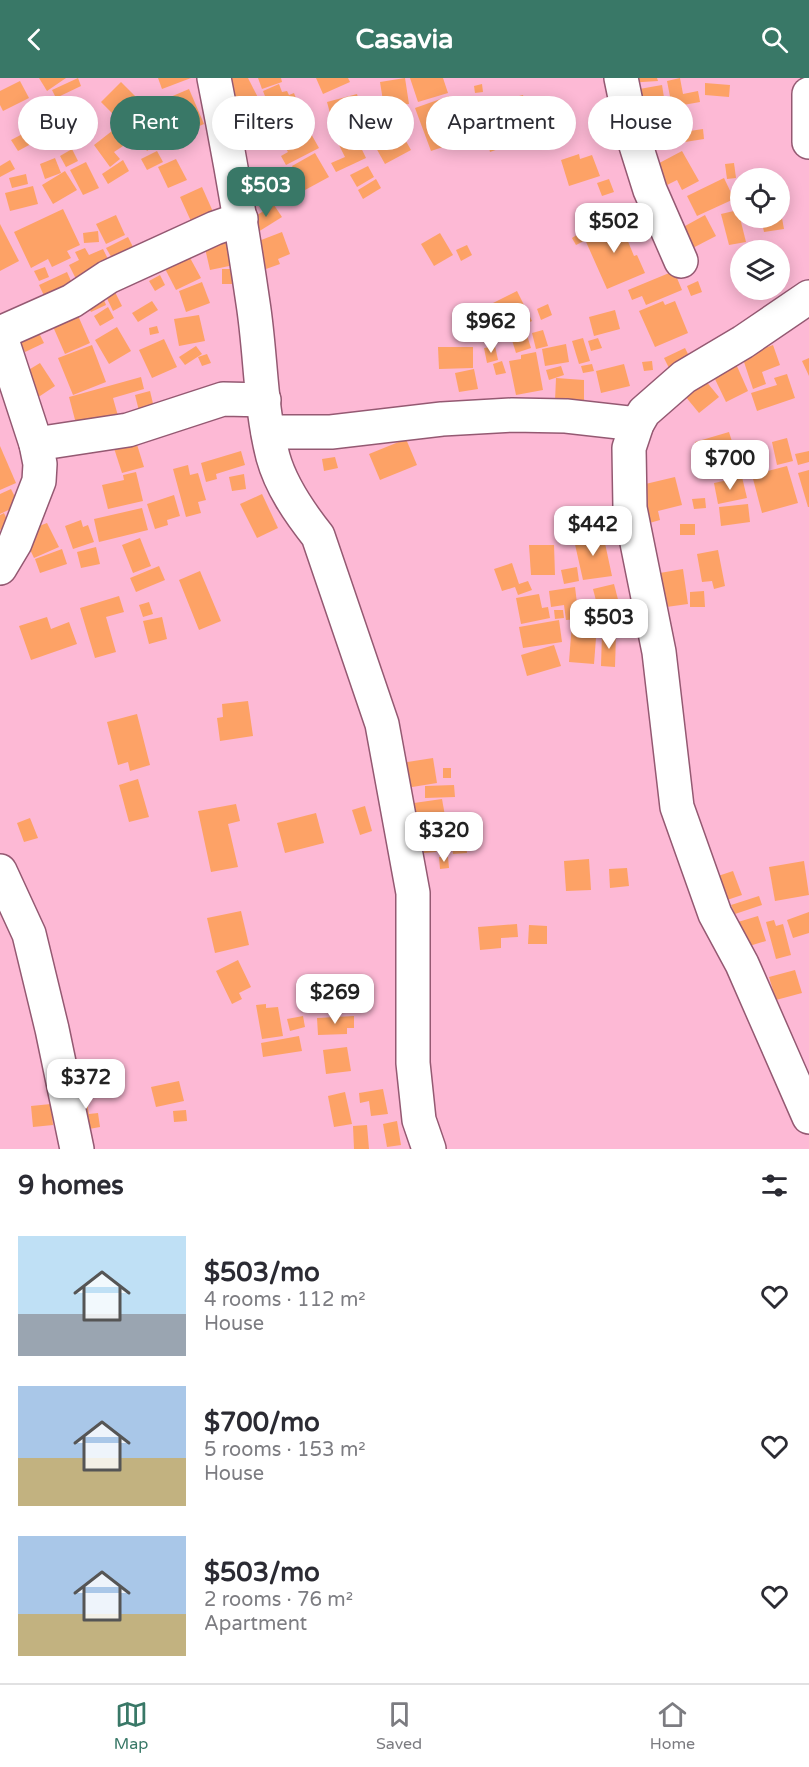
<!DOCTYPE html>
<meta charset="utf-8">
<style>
body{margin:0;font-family:"Varela Round",sans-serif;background:#f7f7f7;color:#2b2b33;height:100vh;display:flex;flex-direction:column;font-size:22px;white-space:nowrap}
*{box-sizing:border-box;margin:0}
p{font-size:20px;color:#7c7c81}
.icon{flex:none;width:33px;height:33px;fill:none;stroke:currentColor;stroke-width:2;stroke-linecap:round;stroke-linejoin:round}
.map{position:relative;height:1071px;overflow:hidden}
.side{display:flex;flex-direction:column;background:#fff;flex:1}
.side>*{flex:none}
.guide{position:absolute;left:18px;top:18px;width:774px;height:54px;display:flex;gap:12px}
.controls{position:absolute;left:730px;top:90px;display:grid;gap:12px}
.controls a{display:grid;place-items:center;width:60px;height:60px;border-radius:50%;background:#fff;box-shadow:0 3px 15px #0003;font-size:30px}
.price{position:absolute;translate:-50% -51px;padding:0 14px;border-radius:12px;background:#fff;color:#222;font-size:20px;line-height:39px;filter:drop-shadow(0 2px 3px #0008)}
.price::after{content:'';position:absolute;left:50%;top:36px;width:18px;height:14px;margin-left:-9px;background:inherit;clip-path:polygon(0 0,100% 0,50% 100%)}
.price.on{background:#397867;color:#fff}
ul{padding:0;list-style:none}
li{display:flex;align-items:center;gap:18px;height:150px;padding:0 18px}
li span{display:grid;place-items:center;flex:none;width:168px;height:120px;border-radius:0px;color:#555}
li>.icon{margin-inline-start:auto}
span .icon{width:72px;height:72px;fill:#fffc;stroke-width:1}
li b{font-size:26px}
h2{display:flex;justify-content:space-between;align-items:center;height:72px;padding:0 18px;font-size:26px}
.tag{padding:0 21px;border-radius:27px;background:#fff;box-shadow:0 3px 15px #0003;font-size:21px;line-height:54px}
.tag.on{background:#397867;color:#fff}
header{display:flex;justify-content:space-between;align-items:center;height:78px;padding:0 18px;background:#397867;color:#fff;font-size:27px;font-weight:800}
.dock{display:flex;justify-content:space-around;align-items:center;height:84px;border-top:2px solid #e1e1e2;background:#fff;font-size:16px;color:#7c7c81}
.dock a{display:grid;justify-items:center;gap:3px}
.dock .on{color:#397867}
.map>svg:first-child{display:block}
</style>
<header><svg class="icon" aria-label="back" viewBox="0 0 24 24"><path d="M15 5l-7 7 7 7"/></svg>Casavia<svg class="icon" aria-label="search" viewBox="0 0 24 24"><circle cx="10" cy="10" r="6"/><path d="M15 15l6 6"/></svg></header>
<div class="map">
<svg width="809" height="1071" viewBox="0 0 809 1071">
<rect width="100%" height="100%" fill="#fdb9d5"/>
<g fill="#fda266">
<path d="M39,0H66L47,13Z"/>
<path d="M78,0L81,8L56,20L52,12Z"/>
<path d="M158,0H191L162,11Z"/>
<path d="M225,0H248L271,45L246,58L222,11Z"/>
<path d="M258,0H281L282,4L262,11Z"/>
<path d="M316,0H348L350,4L323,16Z"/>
<path d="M405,0L409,26L384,29L380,4Z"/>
<path d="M410,0H443L448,15L418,24Z"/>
<path d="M626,0H657L658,3L627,5Z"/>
<path d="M680,0L683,16L698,13L700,24L672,29L667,3Z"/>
<path d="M20,3L29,20L3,33L0,27V13Z"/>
<path d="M121,4L139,22L124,38L119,33L115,38L101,24Z"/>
<path d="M705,5L730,7L729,19L705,17Z"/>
<path d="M279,6L282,14L287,13L289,17L294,15L304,42L278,52L263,13Z"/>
<path d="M482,6L483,14L475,15L474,8Z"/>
<path d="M662,7L666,32L632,37L628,13Z"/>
<path d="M189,11L204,46L183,55L168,20Z"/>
<path d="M357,16L361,30L369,28L372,40L334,50L327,24Z"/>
<path d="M523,17L526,28L513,31L519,52L483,61L475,29Z"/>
<path d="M449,18L457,44L454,45L461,63L431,73L415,30Z"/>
<path d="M159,27L176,54L147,73L129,46Z"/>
<path d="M403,29L409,42L394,48L389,35Z"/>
<path d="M674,41L678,65L648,70L643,46Z"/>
<path d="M305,45L319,70L286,87L281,78L288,74L279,59Z"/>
<path d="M36,49L42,60L18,73L11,62Z"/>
<path d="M398,49L411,72L385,86L370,59L384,52L386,56Z"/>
<path d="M530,51L533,63L507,70L503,59Z"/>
<path d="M703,51L704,61L685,64L683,54Z"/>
<path d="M112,53L123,68L114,74L120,81L110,89L94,67Z"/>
<path d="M355,57L366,80L336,94L331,85L345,79L338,65Z"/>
<path d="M501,58L504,69L490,74L487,62Z"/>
<path d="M72,71L78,83L66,89L60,78Z"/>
<path d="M157,73L163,84L147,92L141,81Z"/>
<path d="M682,73L699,103L682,112L677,102L659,111L648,91Z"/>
<path d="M315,75L329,99L305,112L292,88Z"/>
<path d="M579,76L580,81L592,77L600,98L569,108L561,82Z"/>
<path d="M55,80L61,95L45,101L40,86Z"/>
<path d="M176,81L187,102L168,110L158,89Z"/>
<path d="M10,82L15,91L0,99V88Z"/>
<path d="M123,82L129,93L108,106L102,96Z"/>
<path d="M86,84L99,110L83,117L70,92Z"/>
<path d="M734,85L736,100L727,101L725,86Z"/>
<path d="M368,88L374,99L357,109L350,97Z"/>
<path d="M65,93L77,112L53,126L42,107Z"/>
<path d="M26,96L28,106L12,110L9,100Z"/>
<path d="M724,100L734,121L697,138L687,118Z"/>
<path d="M376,101L381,110L363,121L358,112Z"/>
<path d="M609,101L614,114L602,118L597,105Z"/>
<path d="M33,108L38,126L10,133L5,115Z"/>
<path d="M202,109L214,136L195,152L180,119Z"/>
<path d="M274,127L282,139L258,154L250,141Z"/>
<path d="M63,131L80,167L67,173L71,180L52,189L48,181L31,190L14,154Z"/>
<path d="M738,132L746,164L729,167L721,136Z"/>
<path d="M116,137L125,157L106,166L96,146Z"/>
<path d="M705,137L716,158L687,173L676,153Z"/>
<path d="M621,140L630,160L627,161L634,178L637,177L645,195L607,211L583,157Z"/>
<path d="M761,140H782L784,151L764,154Z"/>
<path d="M0,146L19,183L0,193Z"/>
<path d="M225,152L234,187L210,192L202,157Z"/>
<path d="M98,153L99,164L84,165L83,155Z"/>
<path d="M282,154L290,176L278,181L280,186L266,191L256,164Z"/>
<path d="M440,155L453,177L434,188L421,166Z"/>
<path d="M580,155L584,163L576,167L572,160Z"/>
<path d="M128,159L137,177L116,187L106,170Z"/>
<path d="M467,167L472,177L461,183L456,172Z"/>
<path d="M85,170L89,177L103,171L112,189L78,205L69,187L79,182L75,174Z"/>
<path d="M189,178L201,200L176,212L160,181Z"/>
<path d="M45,189L49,199L39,203L34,193Z"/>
<rect x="222" y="191" width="16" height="15"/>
<path d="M674,193L682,212L646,227L642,218L632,222L628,212Z"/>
<path d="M67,194L75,212L47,224L39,207Z"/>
<path d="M160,197L165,207L155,213L149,203Z"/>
<path d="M698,203L702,214L691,218L687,208Z"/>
<path d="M110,204L122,228L113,233L101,208Z"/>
<path d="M202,204L210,225L186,234L179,213Z"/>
<path d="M517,213L532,243L517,250L512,238L499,244L491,226Z"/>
<path d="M102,217L106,227L91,234L86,224Z"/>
<path d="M152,223L158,232L138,244L132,235Z"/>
<path d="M663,223L665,227L675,223L688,255L655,269L639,233Z"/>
<path d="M548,226L552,237L541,242L537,231Z"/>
<path d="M108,229L114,240L100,248L94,238Z"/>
<path d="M615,232L620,251L594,258L589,239Z"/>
<path d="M76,233L90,265L65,276L51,244Z"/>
<path d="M199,237L205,263L179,268L174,241Z"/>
<path d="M35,247L44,265L25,274L16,256Z"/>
<path d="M157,248L159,255L150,257L149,250Z"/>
<path d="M117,249L131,273L109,286L95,262Z"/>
<path d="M543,252L548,268L536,271L532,255Z"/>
<path d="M526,254L531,270L516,275L511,259Z"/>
<path d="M583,260L590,283L579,286L572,263Z"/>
<path d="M598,260L602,270L591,273L588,263Z"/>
<path d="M164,261L177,289L152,300L139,272Z"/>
<path d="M566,266L569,284L545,288L542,271Z"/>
<path d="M92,267L106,304L73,317L58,280Z"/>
<path d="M773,267L780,287L762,294L766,306L753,311L742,278Z"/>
<path d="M196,268L202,276L185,287L179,279Z"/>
<path d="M495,268L498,282L487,285L484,270Z"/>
<path d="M438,269H473V290L439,291Z"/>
<path d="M685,270L692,284L671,294L664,280Z"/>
<path d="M536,274L543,312L516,317L509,283L521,281V277Z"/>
<path d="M207,276L211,285L202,288L198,279Z"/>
<path d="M809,280V298L802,283Z"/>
<path d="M502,283L506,295L496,297L493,286Z"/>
<path d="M652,283L653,292L644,293L642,284Z"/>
<path d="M40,285L55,308L37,320L22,296Z"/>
<path d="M592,286L594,293L583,295L581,288Z"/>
<path d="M624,286L630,308L601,315L596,293Z"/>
<path d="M736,286L748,313L726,324L713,297Z"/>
<path d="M561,288L564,297L549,302L546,292Z"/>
<path d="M474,291L478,311L459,314L455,295Z"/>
<path d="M787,296L795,320L757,333L751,315L777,307L774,300Z"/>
<path d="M141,299L144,311L113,320L120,345L79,357L69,319Z"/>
<path d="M556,300L584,302V324L555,323Z"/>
<path d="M705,302L719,319L699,335L685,318Z"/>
<path d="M150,313L155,334L140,337L135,317Z"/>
<path d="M729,354L735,373L725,376L730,391L707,399L695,364Z"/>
<path d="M134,357L144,389L122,395L112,364Z"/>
<path d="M787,360L793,383L777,387L772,364Z"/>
<path d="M406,361L417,387L380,402L369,376Z"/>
<path d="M0,368L16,405L0,412Z"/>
<path d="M241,373L245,387L216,396L217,401L206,404L201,385Z"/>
<path d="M809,373V384L798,387L795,376Z"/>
<path d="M335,379L338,390L324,393L322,381Z"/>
<path d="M188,387L190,397L198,395L206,422L198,424L201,435L186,439L173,391Z"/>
<path d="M787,388L798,425L762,435L752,397Z"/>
<path d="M809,392V429H808L798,395Z"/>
<path d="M136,394L143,423L108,431L102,407L124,402L123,397Z"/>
<path d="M244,396L246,411L232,413L229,399Z"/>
<path d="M675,399L682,427L658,433L660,442L646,446L637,408Z"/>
<path d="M742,399L747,420L718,426L714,405Z"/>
<path d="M11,411L19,427L0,436V416Z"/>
<path d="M262,416L278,450L257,460L240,426Z"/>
<path d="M174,417L180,438L167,442L168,447L155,451L147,426Z"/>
<path d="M705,420L706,430L694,431L692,421Z"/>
<path d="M748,426L750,444L721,448L719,429Z"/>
<path d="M142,430L148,452L99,464L94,441Z"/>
<path d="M4,435L10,448L0,452V437Z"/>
<path d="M81,442L83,449L88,447L94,464L73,471L65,448Z"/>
<path d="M47,445L59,469L34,480L26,463L37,458L34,450Z"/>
<rect x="680" y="446" width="15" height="11"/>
<path d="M603,456L612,498L583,502L574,462Z"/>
<path d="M140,460L151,488L133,495L122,467Z"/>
<path d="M529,467H554L555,497H531Z"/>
<path d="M96,469L100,486L81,490L77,474Z"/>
<path d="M62,471L67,486L40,495L35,481Z"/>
<path d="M718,472L725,508L714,511L712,503L702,504L697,476Z"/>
<path d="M512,485L519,506L528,503L532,512L518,517L515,509L502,513L494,491Z"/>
<path d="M159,488L165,502L136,514L130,500Z"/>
<path d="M577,489L579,503L564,506L561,492Z"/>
<path d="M683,491L688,526L659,530L654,496Z"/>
<path d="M200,493L221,543L199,552L179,502Z"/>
<path d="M614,506L622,537L601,542L593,511Z"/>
<path d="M575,509L579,541L566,542L564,527L551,529L549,513Z"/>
<path d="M704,513L705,529H690V514Z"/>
<path d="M539,516L542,530L548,529L550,540L521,546L516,520Z"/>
<path d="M119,518L124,534L106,539L116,574L95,580L80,530Z"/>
<path d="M149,524L153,536L143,539L139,527Z"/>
<path d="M554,532H563L564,540L555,541Z"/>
<path d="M47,539L51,551L69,544L77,566L31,582L19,548Z"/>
<path d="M162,539L167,561L149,566L143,543Z"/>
<path d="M559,542L562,564L523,570L519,549Z"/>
<path d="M572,545L597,547L594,586L569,584Z"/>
<path d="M602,555H616L615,589L601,588Z"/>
<path d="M554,567L561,588L527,598L521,577Z"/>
<path d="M248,623L253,658L220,663L217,640L223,639L222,626Z"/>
<path d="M137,636L150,687L130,693L128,684L118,687L107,644Z"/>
<path d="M433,680L437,705L406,710L401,685Z"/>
<rect x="443" y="690" width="8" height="10"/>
<path d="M138,701L149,739L129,744L119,707Z"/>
<path d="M454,707L455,719L425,720V708Z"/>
<path d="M442,721L447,749L418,753L414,725Z"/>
<path d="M236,726L240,743L228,746L238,789L211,794L198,733Z"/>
<path d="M365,728L372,753L360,757L352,732Z"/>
<path d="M316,735L324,765L285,775L277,745Z"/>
<path d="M30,740L38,760L24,764L17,745Z"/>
<path d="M465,754L467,775L453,776L451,755Z"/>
<path d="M434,760L436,774L424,775L423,761Z"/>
<path d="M439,779H448L449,790L440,791Z"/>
<path d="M589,781L591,812L566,813L564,783Z"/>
<path d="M804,783L809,817L775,823L769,789Z"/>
<path d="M627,790L629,808L610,810L609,791Z"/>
<path d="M733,793L742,817L721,824L712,800Z"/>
<path d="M759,818L762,827L735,836L731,827Z"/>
<path d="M241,833L249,867L215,875L207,840Z"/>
<path d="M809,834V855L793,860L787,842Z"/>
<path d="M758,838L766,863L746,869L738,844Z"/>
<path d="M774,842L776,848L783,846L791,877L776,881L766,844Z"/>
<path d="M517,846L518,859L501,860V870L480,872L478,849Z"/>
<path d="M529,847L547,848V866H528Z"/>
<path d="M238,882L251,909L239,915L242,921L232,926L216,893Z"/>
<path d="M795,892L802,915L776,922L769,899Z"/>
<path d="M339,904L340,933L314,934L313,905Z"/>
<path d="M266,926V930L278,929L283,958L262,961L256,927Z"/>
<path d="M303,938L305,949L290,953L287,941Z"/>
<path d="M354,938V950H347V956L318,957L317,940Z"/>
<path d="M299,958L302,973L263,979L261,965Z"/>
<path d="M347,969L351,993L326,996L323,972Z"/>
<path d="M179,1003L184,1023L156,1029L151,1009Z"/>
<path d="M383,1011L388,1036L371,1038L369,1023L360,1025L359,1015Z"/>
<path d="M85,1013L89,1036L98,1035L100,1049L89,1051L71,1015Z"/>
<path d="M345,1014L352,1046L334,1049L328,1018Z"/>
<path d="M51,1026L53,1047L33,1049L31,1028Z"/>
<path d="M186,1032L187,1043L174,1044L173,1033Z"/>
<path d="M397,1043L401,1067L387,1069L383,1046Z"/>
<path d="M367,1047L369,1071H354L353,1048Z"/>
</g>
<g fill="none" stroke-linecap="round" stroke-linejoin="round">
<defs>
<g id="minor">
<path d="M214,0C229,75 242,149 253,225C261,276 260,329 273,379C281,408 299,434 318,458L382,646L413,815V985L419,1042L429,1071"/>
<path d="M621,0L633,58L650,112L681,183"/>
<path d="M809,16V64"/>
<path d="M809,219L743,264L684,299L644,334L637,346L629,370L630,430L659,574L677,729L715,836L742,886L809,1039"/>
<path d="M0,255L72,223L108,199L215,150L241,141"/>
<path d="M0,256L36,366L40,386L39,403L15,465L0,490"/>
<path d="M268,354H331L442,341L512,337L566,338L637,346"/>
<path d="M36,366L128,352L223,321L264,322"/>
<path d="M0,793L29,856L52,951L77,1071"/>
</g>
</defs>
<use href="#minor" stroke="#945972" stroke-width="36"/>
<use href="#minor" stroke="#fff" stroke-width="33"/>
</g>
</svg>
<div class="controls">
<a><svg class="icon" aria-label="locate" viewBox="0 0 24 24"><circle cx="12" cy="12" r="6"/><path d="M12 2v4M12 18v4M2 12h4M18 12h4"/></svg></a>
<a><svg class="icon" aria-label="layers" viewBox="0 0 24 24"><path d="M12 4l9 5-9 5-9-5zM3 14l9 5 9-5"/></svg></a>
</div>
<b class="price on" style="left:266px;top:140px">$503</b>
<b class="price" style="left:614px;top:176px">$502</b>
<b class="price" style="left:491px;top:276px">$962</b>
<b class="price" style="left:730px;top:413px">$700</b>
<b class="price" style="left:593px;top:479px">$442</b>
<b class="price" style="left:609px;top:572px">$503</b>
<b class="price" style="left:444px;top:785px">$320</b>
<b class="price" style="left:335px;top:947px">$269</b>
<b class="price" style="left:86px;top:1032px">$372</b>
<div class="guide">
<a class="tag">Buy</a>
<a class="tag on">Rent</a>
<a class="tag">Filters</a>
<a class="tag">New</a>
<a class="tag">Apartment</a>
<a class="tag">House</a>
</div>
</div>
<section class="side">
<h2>9 homes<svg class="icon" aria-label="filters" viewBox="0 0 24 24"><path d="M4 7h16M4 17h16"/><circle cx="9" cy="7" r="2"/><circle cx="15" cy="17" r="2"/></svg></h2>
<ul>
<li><span style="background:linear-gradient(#bfe0f5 65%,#9aa5b1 0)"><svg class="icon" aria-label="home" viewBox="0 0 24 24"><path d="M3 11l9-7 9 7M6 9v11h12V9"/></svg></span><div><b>$503/mo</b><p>4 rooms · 112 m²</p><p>House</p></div><svg class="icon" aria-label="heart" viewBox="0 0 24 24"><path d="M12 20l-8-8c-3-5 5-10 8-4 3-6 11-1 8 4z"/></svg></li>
<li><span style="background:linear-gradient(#a9c7e8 60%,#c2b280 0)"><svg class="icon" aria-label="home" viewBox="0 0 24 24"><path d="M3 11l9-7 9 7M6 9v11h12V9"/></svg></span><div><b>$700/mo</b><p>5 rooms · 153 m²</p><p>House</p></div><svg class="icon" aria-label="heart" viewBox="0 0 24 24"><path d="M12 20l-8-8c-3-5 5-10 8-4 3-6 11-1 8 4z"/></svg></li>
<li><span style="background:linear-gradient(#a9c7e8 65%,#c2b280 0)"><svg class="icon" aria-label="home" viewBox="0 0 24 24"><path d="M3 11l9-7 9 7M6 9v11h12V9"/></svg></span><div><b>$503/mo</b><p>2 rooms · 76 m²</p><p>Apartment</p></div><svg class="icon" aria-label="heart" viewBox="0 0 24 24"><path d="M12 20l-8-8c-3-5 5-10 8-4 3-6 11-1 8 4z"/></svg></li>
</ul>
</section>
<nav class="dock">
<a class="on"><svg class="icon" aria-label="map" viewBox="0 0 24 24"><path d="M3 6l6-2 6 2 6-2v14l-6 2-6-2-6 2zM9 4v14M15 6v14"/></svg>Map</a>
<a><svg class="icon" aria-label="saved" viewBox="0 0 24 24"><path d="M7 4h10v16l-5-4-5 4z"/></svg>Saved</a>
<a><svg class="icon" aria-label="home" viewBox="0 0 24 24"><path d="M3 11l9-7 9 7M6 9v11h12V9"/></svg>Home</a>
</nav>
